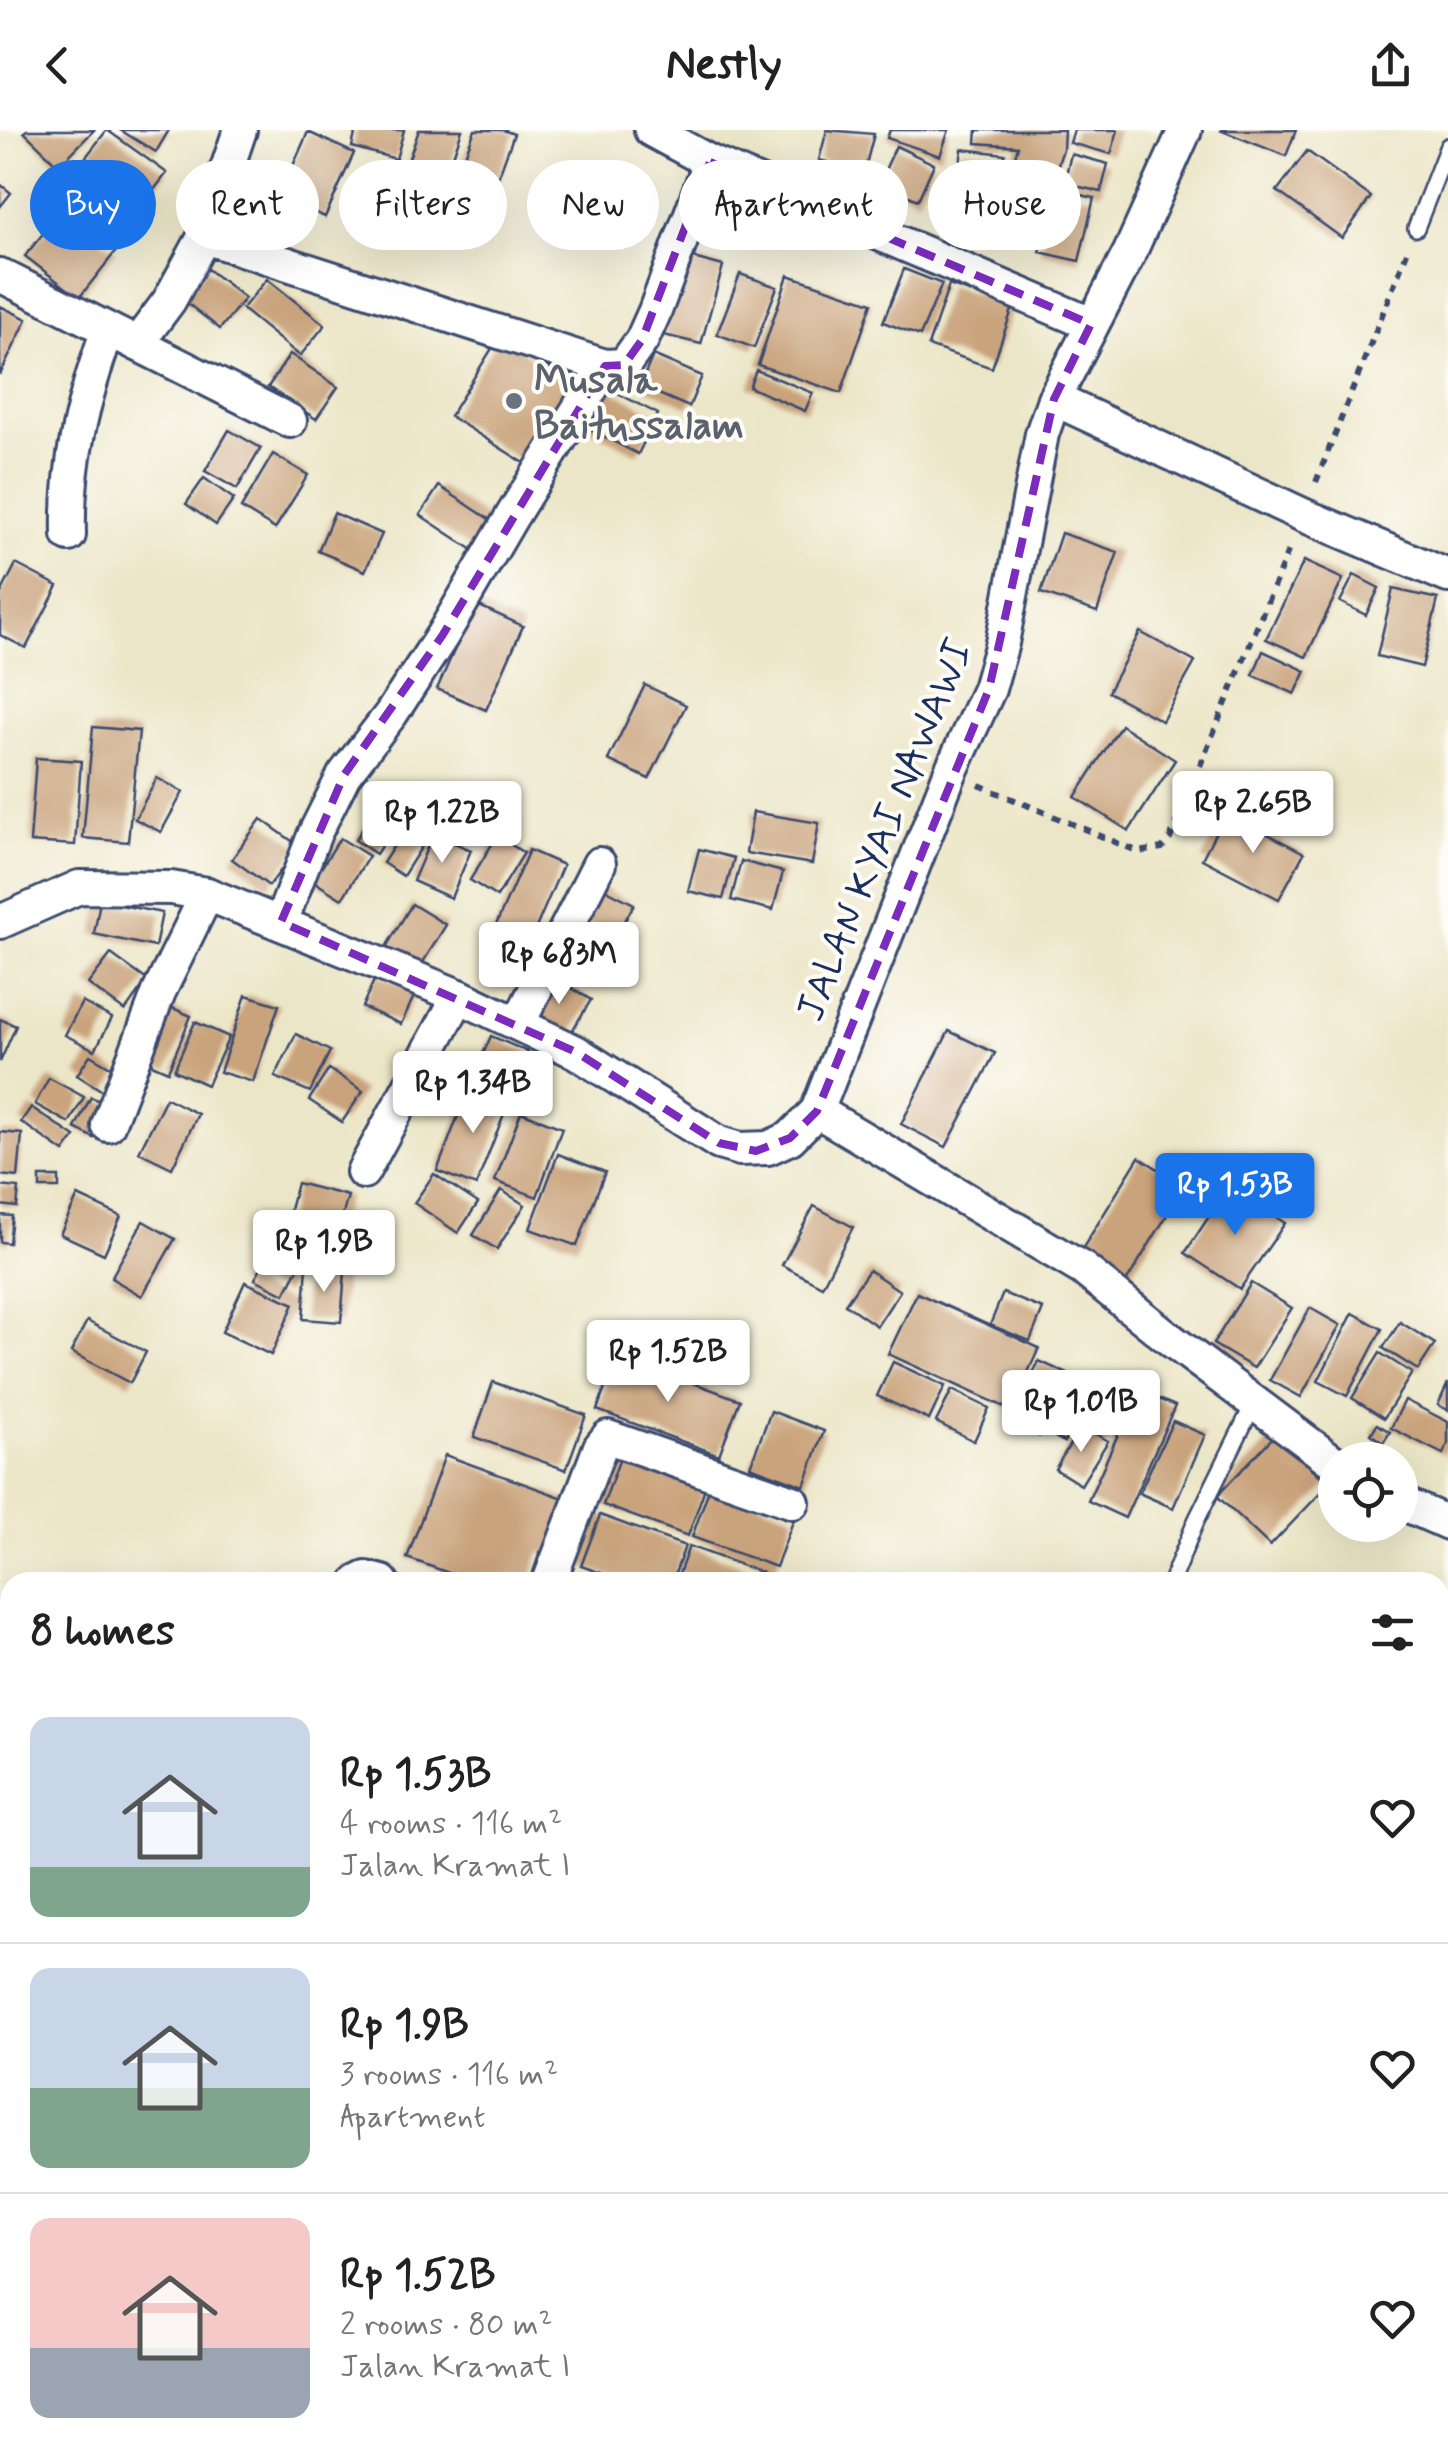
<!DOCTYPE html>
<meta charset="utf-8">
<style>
body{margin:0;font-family:Mynerve,sans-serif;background:#f6f6f6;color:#222;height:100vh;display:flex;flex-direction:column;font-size:38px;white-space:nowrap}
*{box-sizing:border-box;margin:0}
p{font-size:32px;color:#767676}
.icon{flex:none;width:55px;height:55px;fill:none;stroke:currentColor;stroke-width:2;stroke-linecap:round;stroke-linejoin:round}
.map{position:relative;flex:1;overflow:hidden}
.sheet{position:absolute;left:0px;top:1442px;width:1450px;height:892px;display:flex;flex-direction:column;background:#fff;border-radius:30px 30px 0 0;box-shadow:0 10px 40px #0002}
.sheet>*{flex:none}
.top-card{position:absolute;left:30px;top:30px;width:1390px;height:90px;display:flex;gap:20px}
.controls{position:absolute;left:1318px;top:1312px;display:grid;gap:20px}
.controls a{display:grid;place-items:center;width:100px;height:100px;border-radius:50%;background:#fff;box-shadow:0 10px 40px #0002;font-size:50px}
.price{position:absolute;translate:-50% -85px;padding:0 22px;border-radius:10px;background:#fff;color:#222;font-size:32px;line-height:65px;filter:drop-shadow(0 2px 5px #0008)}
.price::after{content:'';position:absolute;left:50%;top:60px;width:30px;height:22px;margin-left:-15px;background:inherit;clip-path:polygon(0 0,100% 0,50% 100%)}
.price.active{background:#1a73e8;color:#fff}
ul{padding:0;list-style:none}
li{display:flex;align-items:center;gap:30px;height:250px;padding:0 30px}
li+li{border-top:2px solid #e0e0e0}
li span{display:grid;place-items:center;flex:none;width:280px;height:200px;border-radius:20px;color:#555}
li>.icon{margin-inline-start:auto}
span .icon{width:120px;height:120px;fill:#fffc;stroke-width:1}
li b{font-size:42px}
h2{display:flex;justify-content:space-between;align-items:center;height:120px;padding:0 30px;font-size:42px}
.pill{padding:0 35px;border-radius:45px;background:#fff;box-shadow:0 10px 40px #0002;font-size:35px;line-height:90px}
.pill.active{background:#1a73e8;color:#fff}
header{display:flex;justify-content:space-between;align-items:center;height:130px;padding:0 30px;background:#fff;font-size:45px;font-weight:800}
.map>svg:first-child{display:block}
</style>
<header><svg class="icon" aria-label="back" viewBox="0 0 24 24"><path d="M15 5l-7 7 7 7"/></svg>Nestly<svg class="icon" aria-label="share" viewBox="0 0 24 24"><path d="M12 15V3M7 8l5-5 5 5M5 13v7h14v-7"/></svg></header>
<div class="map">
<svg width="1448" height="2333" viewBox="0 0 1448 2333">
<rect width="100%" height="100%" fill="#fdfcf7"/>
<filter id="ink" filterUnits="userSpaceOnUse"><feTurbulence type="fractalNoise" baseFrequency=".01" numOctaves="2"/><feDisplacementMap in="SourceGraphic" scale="20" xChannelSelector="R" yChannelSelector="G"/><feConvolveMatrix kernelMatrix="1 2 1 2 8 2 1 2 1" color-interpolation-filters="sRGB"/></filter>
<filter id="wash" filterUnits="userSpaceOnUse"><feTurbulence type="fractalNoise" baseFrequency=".0048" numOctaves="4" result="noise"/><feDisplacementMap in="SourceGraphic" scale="40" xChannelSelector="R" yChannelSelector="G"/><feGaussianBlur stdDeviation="2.25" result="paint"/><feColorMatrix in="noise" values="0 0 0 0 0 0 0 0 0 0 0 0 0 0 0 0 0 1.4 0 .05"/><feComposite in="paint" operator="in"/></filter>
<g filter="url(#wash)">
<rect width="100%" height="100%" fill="#ece6c8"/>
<g id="blocks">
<g fill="#c9a37b">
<path d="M27,0H94L59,36L24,2Z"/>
<path d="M107,0L167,43L119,105L60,60Z"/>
<path d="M120,0H169L156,22Z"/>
<path d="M356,0H404L396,29L352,17Z"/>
<path d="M419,0H462L447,44L408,31Z"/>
<path d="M475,0H503L514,4L498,48L461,35Z"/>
<path d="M827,0L874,4L864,42L819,30Z"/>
<path d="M890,0H949L940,26L887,8Z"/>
<path d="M977,0H1064L1063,19L1051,56L1010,45L1018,16L976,13Z"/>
<path d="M1074,0H1118L1111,24L1070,13Z"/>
<path d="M1220,0H1296L1286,26Z"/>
<path d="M308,2L354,23L325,87L279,67Z"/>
<path d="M896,16L934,34L918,70L879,53Z"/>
<path d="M962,19L1005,24L999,73L956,68Z"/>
<path d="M1307,21L1371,67L1342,108L1277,61Z"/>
<path d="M1071,24L1108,34L1101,62L1064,53Z"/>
<path d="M1012,51L1049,63L1036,104L998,92Z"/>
<path d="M0,54L11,63L0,77Z"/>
<path d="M1056,59L1094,68L1079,131L1040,122Z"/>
<path d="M699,78L726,87L717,113L691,104Z"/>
<path d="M62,80L116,121L79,168L25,126Z"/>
<path d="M686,126L723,136L701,214L664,205Z"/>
<path d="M206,138L245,168L220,199L182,169Z"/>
<path d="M904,139L942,154L920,206L883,192Z"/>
<path d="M740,144L777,157L754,218L717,204Z"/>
<path d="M788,145L872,173L841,263L758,235Z"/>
<path d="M267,149L325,195L300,226L242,179Z"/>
<path d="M949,155L1013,177L992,238L928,216Z"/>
<path d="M0,176L27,189L0,245Z"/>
<path d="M499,207L578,256L529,336L450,286Z"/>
<path d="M290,224L338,257L316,289L268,257Z"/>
<path d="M653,225L702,246L689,277L640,256Z"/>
<path d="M756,240L813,263L805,281L749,257Z"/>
<path d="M607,258L658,284L638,324L587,298Z"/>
<path d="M229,300L261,318L237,359L205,341Z"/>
<path d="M273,324L308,345L275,399L241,378Z"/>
<path d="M204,348L234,369L216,395L186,374Z"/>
<path d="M439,356L492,391L473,420L420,385Z"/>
<path d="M334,383L382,404L365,441L318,421Z"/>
<path d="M1061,403L1118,422L1097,482L1041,463Z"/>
<path d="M1304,431L1343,449L1306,527L1266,509Z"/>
<path d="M16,434L58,456L26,518L0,505V465Z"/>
<path d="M1354,445L1379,458L1366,485L1340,472Z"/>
<path d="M1393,459L1438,469L1422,537L1377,526Z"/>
<path d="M475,474L523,496L486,580L437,559Z"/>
<path d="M1140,502L1195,532L1162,591L1108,562Z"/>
<path d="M1263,521L1306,541L1295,564L1253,545Z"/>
<path d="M645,555L686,575L649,649L608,630Z"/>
<path d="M1121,595L1175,630L1129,701L1075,667Z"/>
<path d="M93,597L139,601L128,712L83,708Z"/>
<path d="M36,628L81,631L75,715L30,712Z"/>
<path d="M157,648L183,662L161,702L135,689Z"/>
<path d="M386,650L420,665L407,693L373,677Z"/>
<path d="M452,658L494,675L479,711L436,694Z"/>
<path d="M374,682L395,695L376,724L355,710Z"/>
<path d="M753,682L819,693L812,734L746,723Z"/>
<path d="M1226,682L1304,723L1279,769L1202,729Z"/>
<path d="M261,689L299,716L269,756L232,729Z"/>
<path d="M409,692L429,705L403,746L383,733Z"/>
<path d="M433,704L471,720L451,768L413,751Z"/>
<path d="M497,706L524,723L497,767L470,750Z"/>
<path d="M340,708L369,726L342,769L313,751Z"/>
<path d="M699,719L734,728L723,769L688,761Z"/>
<path d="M529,720L563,735L526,821L491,806Z"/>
<path d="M741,731L783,742L773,780L731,770Z"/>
<path d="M593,753L634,774L615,809L576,787Z"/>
<path d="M100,771L162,783L155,817L94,804Z"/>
<path d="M412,774L446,795L417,842L383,822Z"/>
<path d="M574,805L607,827L589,852L557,831Z"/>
<path d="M111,824L147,850L125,881L88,854Z"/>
<path d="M377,844L416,862L401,894L362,877Z"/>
<path d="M551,845L591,870L567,909L526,884Z"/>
<path d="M246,865L279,875L253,952L220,942Z"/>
<path d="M82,872L112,888L95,920L65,905Z"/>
<path d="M161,873L191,886L168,941L138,928Z"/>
<path d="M0,889L16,896L0,932Z"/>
<path d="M195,892L229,907L207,955L174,940Z"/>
<path d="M949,901L995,923L946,1017L901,994Z"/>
<path d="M296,904L330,921L310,962L275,947Z"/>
<path d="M491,906L528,922L509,965L472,949Z"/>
<path d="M90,925L119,942L106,963L77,945Z"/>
<path d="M329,939L363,961L342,992L309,970Z"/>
<path d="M49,948L84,967L69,993L35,974Z"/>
<path d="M469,957L509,971L476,1056L437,1041Z"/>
<path d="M91,967L110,976L94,1008L75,998Z"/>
<path d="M166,968L198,984L172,1038L139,1022Z"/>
<path d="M31,977L75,1007L64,1022L21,992Z"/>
<path d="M521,982L562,998L537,1067L495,1051Z"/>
<path d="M0,1002L22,1004L18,1047L0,1045Z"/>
<path d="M558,1024L605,1042L577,1116L530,1099Z"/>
<path d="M1139,1027L1185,1056L1123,1157L1076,1129Z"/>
<path d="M434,1044L478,1073L458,1103L414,1073Z"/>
<rect x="40" y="1047" width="19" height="11"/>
<path d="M297,1053L348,1066L335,1112L285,1099Z"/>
<path d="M0,1056L19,1058L17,1077L0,1075Z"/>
<path d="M1229,1056L1285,1093L1240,1159L1185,1123Z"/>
<path d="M501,1060L525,1075L497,1119L473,1105Z"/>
<path d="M78,1066L121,1086L104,1124L60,1104Z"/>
<path d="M814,1076L853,1097L822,1156L782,1135Z"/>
<path d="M0,1085L12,1086L9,1113L0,1112Z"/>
<path d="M143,1091L175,1109L142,1166L111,1148Z"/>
<path d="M271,1118L301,1133L285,1164L255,1149Z"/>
<path d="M307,1137L345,1141L341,1192L303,1189Z"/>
<path d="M869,1140L900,1161L877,1196L845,1174Z"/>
<path d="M245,1152L294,1174L271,1225L222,1202Z"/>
<path d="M1251,1153L1292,1178L1254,1238L1213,1214Z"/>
<path d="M917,1163L1039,1218L1011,1280L888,1224Z"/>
<path d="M1003,1163L1043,1179L1030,1211L990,1195Z"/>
<path d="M1310,1178L1340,1195L1301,1267L1270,1250Z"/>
<path d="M1353,1183L1382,1199L1347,1266L1318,1251Z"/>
<path d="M87,1191L146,1222L130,1253L71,1222Z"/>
<path d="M1400,1192L1435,1214L1418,1240L1383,1218Z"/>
<path d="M1380,1223L1412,1243L1384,1288L1352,1268Z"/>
<path d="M617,1225L740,1270L719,1325L597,1280Z"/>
<path d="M1039,1231L1068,1244L1047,1289L1068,1253L1090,1265L1064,1312L1042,1300L1039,1306L1010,1293Z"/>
<path d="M893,1232L945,1256L929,1290L877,1266Z"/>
<path d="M493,1252L586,1285L566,1340L474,1307Z"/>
<path d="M1448,1253V1280L1438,1275Z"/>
<path d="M952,1260L989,1278L974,1311L936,1292Z"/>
<path d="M1105,1260L1125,1273L1107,1302L1086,1288Z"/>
<path d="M1138,1260L1175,1276L1125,1388L1088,1371Z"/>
<path d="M1405,1270L1448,1292V1314L1443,1324L1391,1298Z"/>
<path d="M771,1281L824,1301L804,1356L750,1336Z"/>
<path d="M1173,1291L1205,1305L1173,1378L1139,1363Z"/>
<path d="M1377,1294L1390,1302L1383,1313L1371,1304Z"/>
<path d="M1081,1296L1108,1311L1081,1355L1055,1339Z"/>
<path d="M1276,1304L1329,1354L1270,1416L1217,1366Z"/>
<path d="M445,1325L569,1370L549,1425L540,1422L530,1451L513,1444L510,1452H474L407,1428Z"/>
<path d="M621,1325L706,1355L688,1406L603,1375Z"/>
<path d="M710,1356L795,1386L776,1437L692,1407Z"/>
<path d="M600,1385L685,1416L672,1452H627L581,1436Z"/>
<path d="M689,1416L774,1447L772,1452H676Z"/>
<path d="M1440,1525L1448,1528V1575L1441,1597Z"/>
<path d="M5,1745L8,1810H0V1746Z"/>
<path d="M0,2003L10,2004V2060L0,2059Z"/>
<path d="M0,2074L10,2075V2113L0,2112Z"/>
<path d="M38,2325H126L141,2333H33Z"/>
</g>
</g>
</g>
<g filter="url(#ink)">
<use href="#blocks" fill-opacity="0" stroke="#3a4a6e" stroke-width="2.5"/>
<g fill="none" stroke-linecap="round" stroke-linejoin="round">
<defs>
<g id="lane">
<path d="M1416,98L1448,16"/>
<path d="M1171,1452L1196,1391L1254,1273"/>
</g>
<g id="street">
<path d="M651,0L710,32L1091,194"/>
<path d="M204,107L605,236L624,235L642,210L655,181L710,32"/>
<path d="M0,145L137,214L169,171L204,107L240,0"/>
<path d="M137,214L290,291"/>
<path d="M1054,269L1303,385L1448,446"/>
<path d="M69,405C67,331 83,271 107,202"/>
<path d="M0,792L79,757L171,758L207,764L459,866L576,922L719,1013L740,1019L768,1018L790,1008L817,981L950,643L989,559L1002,513L1042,304L1054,269L1130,122L1185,0"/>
<path d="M281,792L315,703L344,645L391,584L442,506L512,386L605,236"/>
<path d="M518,894L599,734"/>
<path d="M817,981L1083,1139L1171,1210L1335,1333"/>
<path d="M108,995L159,862L207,764"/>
<path d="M363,1042L459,866"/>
<path d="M1400,1372L1448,1393"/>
<path d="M358,1452L366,1448L382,1452"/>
<path d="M549,1452L600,1317L608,1307L793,1372"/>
<path d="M0,1926L10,1923"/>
<path d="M226,2333L229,2325"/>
</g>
</defs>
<use href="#lane" stroke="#3a4a6e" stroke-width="20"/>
<use href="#street" stroke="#3a4a6e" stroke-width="38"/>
<g stroke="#3a4a6e" stroke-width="6" stroke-dasharray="8 8" stroke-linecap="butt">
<path d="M1316,352L1407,122"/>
<path d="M979,655L1139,722L1162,718L1170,709L1291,414"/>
</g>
<use href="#lane" stroke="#fff" stroke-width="15"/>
<use href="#street" stroke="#fff" stroke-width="32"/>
</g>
</g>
<path fill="none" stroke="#7b2cbf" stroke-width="8" stroke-dasharray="20 12" stroke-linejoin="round" d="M710,32L1091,194L1054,269L989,559L817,981L790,1008L756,1021L719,1013L576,922L281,792L344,645L442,506L605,236L624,235L642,210Z"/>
<circle fill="#6b7280" stroke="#fdfcf7" stroke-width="4" cx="514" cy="271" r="10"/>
<g text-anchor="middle" stroke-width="8" stroke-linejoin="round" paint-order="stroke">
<g font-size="40" font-weight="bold" fill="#5b616d" stroke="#fdfcf7" text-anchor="start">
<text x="534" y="262">Musala<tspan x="534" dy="46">Baitussalam</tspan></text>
</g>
<g font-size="40" fill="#1b2f5e" stroke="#fdfcf7">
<text transform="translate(883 699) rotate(-68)" y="14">JALAN KYAI NAWAWI</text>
</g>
</g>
</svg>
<div class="controls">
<a><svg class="icon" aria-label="locate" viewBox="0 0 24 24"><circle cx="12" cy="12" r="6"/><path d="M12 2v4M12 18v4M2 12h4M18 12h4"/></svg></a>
</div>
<b class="price" style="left:1253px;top:726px">Rp 2.65B</b>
<b class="price" style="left:442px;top:736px">Rp 1.22B</b>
<b class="price" style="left:559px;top:877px">Rp 683M</b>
<b class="price" style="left:473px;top:1006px">Rp 1.34B</b>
<b class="price active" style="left:1235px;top:1108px">Rp 1.53B</b>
<b class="price" style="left:324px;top:1165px">Rp 1.9B</b>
<b class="price" style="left:668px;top:1275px">Rp 1.52B</b>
<b class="price" style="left:1081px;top:1325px">Rp 1.01B</b>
<div class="top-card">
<a class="pill active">Buy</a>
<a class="pill">Rent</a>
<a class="pill">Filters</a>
<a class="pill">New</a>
<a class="pill">Apartment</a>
<a class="pill">House</a>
</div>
<section class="sheet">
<h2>8 homes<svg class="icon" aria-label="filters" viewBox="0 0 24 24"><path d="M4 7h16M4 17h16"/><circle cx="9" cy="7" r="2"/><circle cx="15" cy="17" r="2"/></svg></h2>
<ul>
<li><span style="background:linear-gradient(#c9d6e8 75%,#7fa58c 0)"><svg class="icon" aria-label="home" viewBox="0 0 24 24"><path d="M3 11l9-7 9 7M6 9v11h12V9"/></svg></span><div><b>Rp 1.53B</b><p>4 rooms · 116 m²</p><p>Jalan Kramat I</p></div><svg class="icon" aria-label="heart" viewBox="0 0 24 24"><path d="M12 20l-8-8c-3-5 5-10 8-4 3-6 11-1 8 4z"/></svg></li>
<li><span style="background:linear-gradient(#c9d6e8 60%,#7fa58c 0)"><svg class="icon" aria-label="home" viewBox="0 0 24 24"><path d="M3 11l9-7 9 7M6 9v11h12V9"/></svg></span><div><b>Rp 1.9B</b><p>3 rooms · 116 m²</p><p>Apartment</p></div><svg class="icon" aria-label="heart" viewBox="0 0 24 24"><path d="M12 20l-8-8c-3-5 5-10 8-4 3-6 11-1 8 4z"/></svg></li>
<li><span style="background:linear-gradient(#f6c9c9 65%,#9aa5b1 0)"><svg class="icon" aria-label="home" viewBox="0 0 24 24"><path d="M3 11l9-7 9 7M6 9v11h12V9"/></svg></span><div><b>Rp 1.52B</b><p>2 rooms · 80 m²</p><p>Jalan Kramat I</p></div><svg class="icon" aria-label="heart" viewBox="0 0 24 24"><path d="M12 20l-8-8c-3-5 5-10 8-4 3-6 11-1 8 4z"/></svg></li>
</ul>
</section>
</div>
